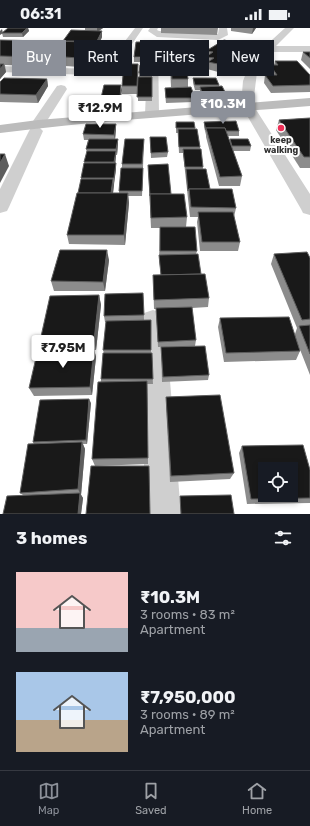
<!DOCTYPE html>
<meta charset="utf-8">
<style>
body{margin:0;font-family:Rubik,sans-serif;background:#242831;color:#f1f3f6;height:100vh;display:flex;flex-direction:column;font-size:15px;white-space:nowrap}
*{box-sizing:border-box;margin:0}
p{font-size:13px;color:#9ea1a6}
.icon{flex:none;width:22px;height:22px;fill:none;stroke:currentColor;stroke-width:2;stroke-linecap:round;stroke-linejoin:round}
.map{position:relative;height:486px;overflow:hidden}
.drawer{display:flex;flex-direction:column;background:#171b24;flex:1}
.drawer>*{flex:none}
.hud{position:absolute;left:12px;top:12px;width:286px;height:36px;display:flex;gap:8px}
.buttons{position:absolute;left:258px;top:434px;display:grid;gap:8px}
.buttons a{display:grid;place-items:center;width:40px;height:40px;border-radius:0px;background:#171b24;box-shadow:0 2px 6px #0003;font-size:20px}
.price{position:absolute;translate:-50% -34px;padding:0 9px;border-radius:4px;background:#fff;color:#222;font-size:13px;line-height:26px;filter:drop-shadow(0 1px 2px #0008)}
.price::after{content:'';position:absolute;left:50%;top:24px;width:12px;height:9px;margin-left:-6px;background:inherit;clip-path:polygon(0 0,100% 0,50% 100%)}
.price.current{background:#8c9099;color:#fff}
ul{padding:0;list-style:none}
li{display:flex;align-items:center;gap:12px;height:100px;padding:0 16px}
li span{display:grid;place-items:center;flex:none;width:112px;height:80px;border-radius:0px;color:#555}
li>.icon{margin-inline-start:auto}
span .icon{width:48px;height:48px;fill:#fffc;stroke-width:1}
li b{font-size:17px}
h2{display:flex;justify-content:space-between;align-items:center;height:48px;padding:0 16px;font-size:17px}
.tag{padding:0 14px;border-radius:0px;background:#171b24;box-shadow:0 2px 6px #0003;font-size:14px;line-height:36px}
.tag.current{background:#8c9099;color:#fff}
.status{display:flex;justify-content:space-between;align-items:center;height:28px;padding:0 20px;background:#171b24;direction:ltr}
.status svg{height:11px;fill:currentColor}
.dock{display:flex;justify-content:space-around;align-items:center;height:56px;border-top:1px solid #363941;background:#171b24;font-size:11px;color:#9ea1a6}
.dock a{display:grid;justify-items:center;gap:2px}
.dock .current{color:#8c9099}
.map>svg:first-child{display:block}
</style>
<div class="status"><b>06:31</b><svg viewBox="0 0 49 12"><path d="M0 12V9h3v3zM5 12V6h3v6zM10 12V3h3v9zM15 12V0h3v12zM26 1h20v11H26zM47 4h2v5h-2z"/></svg></div>
<div class="map">
<svg width="310" height="486" viewBox="0 0 310 486">
<rect width="100%" height="100%" fill="#fff"/>
<g fill="none" stroke-linecap="round" stroke-linejoin="round">
<g fill="#cfcfcf" fill-rule="evenodd">
<path d="M135,0H143L130,19H124L122,17Z"/>
<path d="M150,0H158L157,2L159,3L217,6H218L219,0H227L228,7L218,12L157,9L148,3Z"/>
<path d="M285,0H294L276,18H310V24H271L262,35L257,44L253,77L310,166V187L303,185L301,181L241,77L243,53L248,40L262,21Z"/>
<path d="M153,16L158,19L159,86L157,89H147L145,86L148,19Z"/>
<path d="M71,17L103,18L113,21L115,26L104,42L92,47L0,44V38L91,41L99,35L105,26L102,24L68,22L66,20L68,18Z"/>
<path d="M61,57L65,58L67,61L43,99L40,100L43,103L9,179L7,183L0,185V161L29,103L31,100L34,99L31,96L57,58Z"/>
<path d="M153,282L162,285L165,292L181,486H145L141,292L144,285Z"/>
</g>
<path fill="#bcbcbc" fill-rule="evenodd" d="M310,70V78C207,86 103,92 0,105V97L38,92Z"/>
</g>
<g fill="#8c8c8c">
<path d="M8,0H32H28L29,3L23,9H3L2,5Z"/>
<path d="M85,0H103L99,3L102,9L99,17L102,26L93,40L39,36L38,38L5,37L6,44L0,51V12L64,14L63,13L85,2Z"/>
<path d="M161,0H218L217,7L161,5Z"/>
<path d="M231,0H256L252,6L231,3Z"/>
<path d="M169,14L188,51V59H171Z"/>
<path d="M206,23L251,25L222,45L207,41L208,36H205Z"/>
<path d="M303,24H310V41L301,32Z"/>
<path d="M134,29L148,30L151,37H152V73H138V65L137,66H122V58L139,43L138,49H139V45L141,37V34H134Z"/>
<path d="M275,33L310,47V64L271,65L264,55L265,47H270L268,45L270,37H274Z"/>
<path d="M193,50L219,57V58L227,68L226,73H203L200,63V62H195L193,55Z"/>
<path d="M47,51L48,58L38,75L0,74V54Z"/>
<path d="M165,60L195,70L194,74L166,75L165,65Z"/>
<path d="M122,62L120,74H101V70Z"/>
<path d="M310,90V140H300L276,102L279,92Z"/>
<path d="M176,94L195,100L200,119L203,141L210,161L236,180L234,189L240,214L238,223H200L197,194L198,189H190L183,125H179L178,105H176Z"/>
<path d="M204,94L239,103V108H228L229,113L230,111L251,118L250,123H233L242,148L240,158H219L206,109V107L204,99Z"/>
<path d="M116,101L115,111H118V116L117,127H116L115,135L116,141L113,165H119V163L122,140V136L144,111L143,140V145L142,168H128L129,175L125,217L69,216L67,207L78,165L81,152V150L87,125L86,121L88,112H84L83,106Z"/>
<path d="M150,109L168,124L167,129L151,130Z"/>
<path d="M148,137L171,166L187,189L186,199H166L197,223L196,226L201,246L209,270L208,279L192,280L196,312L195,318L158,319L156,281H154L153,247H161L159,232L160,200H151Z"/>
<path d="M274,226L310,230V347L299,319L300,323L296,332L224,334L218,299L220,290L295,306L297,300L271,236Z"/>
<path d="M109,232L105,263H54L51,253Z"/>
<path d="M143,265L144,292H133H151V325L153,356H147L148,436L95,438L92,431L104,325L103,322L106,294H105L104,288Z"/>
<path d="M99,267L101,277L96,322H94L96,329L92,367L34,368L29,360L43,321L40,313Z"/>
<path d="M161,319L209,347L208,352L162,354Z"/>
<path d="M166,369L234,445L230,451L170,454L166,377Z"/>
<path d="M91,375L87,416H83L85,421L81,467L83,470L81,486H3L23,467L20,465L34,416L33,414Z"/>
<path d="M242,418L310,442V475L247,476L239,425Z"/>
<path d="M180,468L234,486H181L180,471Z"/>
</g>
<g fill="#5e5e5e">
<path d="M27,0H28L29,3L23,9L22,5Z"/>
<path d="M97,0H103L97,4Z"/>
<path d="M253,0H256L252,6Z"/>
<path d="M2,1L3,5L0,7V3Z"/>
<path d="M102,3V9L97,20V13Z"/>
<path d="M27,17L29,26L23,22Z"/>
<path d="M101,17L102,26L93,40L92,31Z"/>
<path d="M252,18L251,25L222,45L223,37Z"/>
<path d="M38,27L39,36L38,38L36,29Z"/>
<path d="M4,36L6,44L0,51V41Z"/>
<path d="M47,51L48,58L38,75L36,67Z"/>
<path d="M121,57L122,62L120,74V70Z"/>
<path d="M116,96V101L115,112L114,107Z"/>
<path d="M118,111V116L117,127L116,121Z"/>
<path d="M116,123V128L115,140L114,134Z"/>
<path d="M5,126L9,138L0,155V135Z"/>
<path d="M116,135V141L114,155V150Z"/>
<path d="M113,151L114,157L112,173L111,168Z"/>
<path d="M128,165L129,175L125,217L124,207Z"/>
<path d="M107,222L109,232L105,263L103,254Z"/>
<path d="M99,267L101,277L96,322L94,313Z"/>
<path d="M94,321L96,329L92,367L90,359Z"/>
<path d="M89,371L91,375L87,416L86,412Z"/>
<path d="M82,414L85,421L81,467L78,461Z"/>
<path d="M80,465L83,470L81,486H78Z"/>
</g>
<g fill="#191919" stroke="#5e5e5e" fill-rule="evenodd">
<path d="M8,0H27L22,5H2Z"/>
<path d="M71,2L102,3L97,13H63Z"/>
<path d="M0,12L91,14L90,16L101,17L92,31L38,27L36,29L0,28ZM27,17L43,18L39,22H23Z"/>
<path d="M224,12L252,18L223,37L208,34L214,30L206,29L213,24L206,23Z"/>
<path d="M136,14H148L147,30H150L151,36L148,37H152V45H139L140,37H142L141,29H134Z"/>
<path d="M169,14H183L188,51H172Z"/>
<path d="M303,24H310V30Z"/>
<path d="M275,33H297L310,47V57L273,58L265,47H277L270,37H278Z"/>
<path d="M0,36H4L0,41Z"/>
<path d="M124,36H138L137,58H122Z"/>
<path d="M138,49H152V69H137Z"/>
<path d="M4,50L47,51L36,67L0,66V54Z"/>
<path d="M193,50H216L219,57H195Z"/>
<path d="M104,57H121L120,70H101Z"/>
<path d="M222,58L227,68L204,69L200,59Z"/>
<path d="M191,59L195,70H166L165,60Z"/>
<path d="M310,90V129H304L279,92Z"/>
<path d="M236,93L239,103H226L225,100H206V102L204,94Z"/>
<path d="M176,94H194L195,100H176Z"/>
<path d="M86,96H116L114,107L83,106Z"/>
<path d="M206,100H225L242,148L220,149Z"/>
<path d="M178,101H197L200,119H179Z"/>
<path d="M150,109H166L168,124L151,125Z"/>
<path d="M89,111H118L116,121H86Z"/>
<path d="M125,111H144L142,136H122Z"/>
<path d="M230,111H248L251,118H232Z"/>
<path d="M183,121H201L203,139H185Z"/>
<path d="M87,123H116L114,134H84Z"/>
<path d="M0,126H5L0,135Z"/>
<path d="M84,135H116L114,150H81Z"/>
<path d="M168,136L171,166H150V168L148,137Z"/>
<path d="M121,140H143L142,163H119Z"/>
<path d="M186,141H206L210,161H189L188,163Z"/>
<path d="M81,151H113L111,165H78Z"/>
<path d="M189,161H232L236,180L191,179Z"/>
<path d="M77,165H128L124,207H67Z"/>
<path d="M150,166H184L187,189L151,190Z"/>
<path d="M198,184H233L240,214H202Z"/>
<path d="M160,199H195L197,223H160Z"/>
<path d="M60,222H107L103,254L51,253Z"/>
<path d="M307,224L310,230V291L302,292L274,226Z"/>
<path d="M198,226L201,246L161,247L159,227Z"/>
<path d="M205,246L209,270L154,272L153,247Z"/>
<path d="M143,265L144,287L104,288L105,266Z"/>
<path d="M99,267L94,313H40L50,268Z"/>
<path d="M192,279L196,312L158,314L156,280Z"/>
<path d="M289,289L300,323L226,325L220,290Z"/>
<path d="M151,292V322H103L106,293Z"/>
<path d="M310,297V326L299,298Z"/>
<path d="M205,318L209,347L163,349L161,319Z"/>
<path d="M38,321H94L90,359L29,360Z"/>
<path d="M103,325H152L153,351H101Z"/>
<path d="M147,353L148,430L92,431L98,354Z"/>
<path d="M220,367L234,445L171,448L166,369Z"/>
<path d="M89,371L86,412L33,414L40,372Z"/>
<path d="M82,414L78,461L20,465L28,416Z"/>
<path d="M303,417L310,442V470L251,471L242,418ZM265,441H291V467H265Z"/>
<path d="M91,438H149L150,486H86Z"/>
<path d="M80,465L78,486H3L7,468Z"/>
<path d="M231,467L234,486H181L180,468Z"/>
</g>
<circle fill="#ed3057" stroke="#fff" stroke-width="1.5" cx="281" cy="100" r="4"/>
<g text-anchor="middle" stroke-width="4" stroke-linejoin="round" paint-order="stroke">
<g font-size="9" font-weight="bold" fill="#323232" stroke="#fff">
<text x="281" y="115">keep<tspan x="281" dy="10">walking</tspan></text>
</g>
</g>
</svg>
<div class="buttons">
<a><svg class="icon" aria-label="locate" viewBox="0 0 24 24"><circle cx="12" cy="12" r="6"/><path d="M12 2v4M12 18v4M2 12h4M18 12h4"/></svg></a>
</div>
<b class="price current" style="left:223px;top:97px">₹10.3M</b>
<b class="price" style="left:100px;top:101px">₹12.9M</b>
<b class="price" style="left:63px;top:341px">₹7.95M</b>
<div class="hud">
<a class="tag current">Buy</a>
<a class="tag">Rent</a>
<a class="tag">Filters</a>
<a class="tag">New</a>
</div>
</div>
<section class="drawer">
<h2>3 homes<svg class="icon" aria-label="filters" viewBox="0 0 24 24"><path d="M4 7h16M4 17h16"/><circle cx="9" cy="7" r="2"/><circle cx="15" cy="17" r="2"/></svg></h2>
<ul>
<li><span style="background:linear-gradient(#f6c9c9 70%,#9aa5b1 0)"><svg class="icon" aria-label="home" viewBox="0 0 24 24"><path d="M3 11l9-7 9 7M6 9v11h12V9"/></svg></span><div><b>₹10.3M</b><p>3 rooms · 83 m²</p><p>Apartment</p></div></li>
<li><span style="background:linear-gradient(#a9c7e8 60%,#b9a48a 0)"><svg class="icon" aria-label="home" viewBox="0 0 24 24"><path d="M3 11l9-7 9 7M6 9v11h12V9"/></svg></span><div><b>₹7,950,000</b><p>3 rooms · 89 m²</p><p>Apartment</p></div></li>
</ul>
</section>
<nav class="dock">
<a class="current"><svg class="icon" aria-label="map" viewBox="0 0 24 24"><path d="M3 6l6-2 6 2 6-2v14l-6 2-6-2-6 2zM9 4v14M15 6v14"/></svg>Map</a>
<a><svg class="icon" aria-label="saved" viewBox="0 0 24 24"><path d="M7 4h10v16l-5-4-5 4z"/></svg>Saved</a>
<a><svg class="icon" aria-label="home" viewBox="0 0 24 24"><path d="M3 11l9-7 9 7M6 9v11h12V9"/></svg>Home</a>
</nav>
